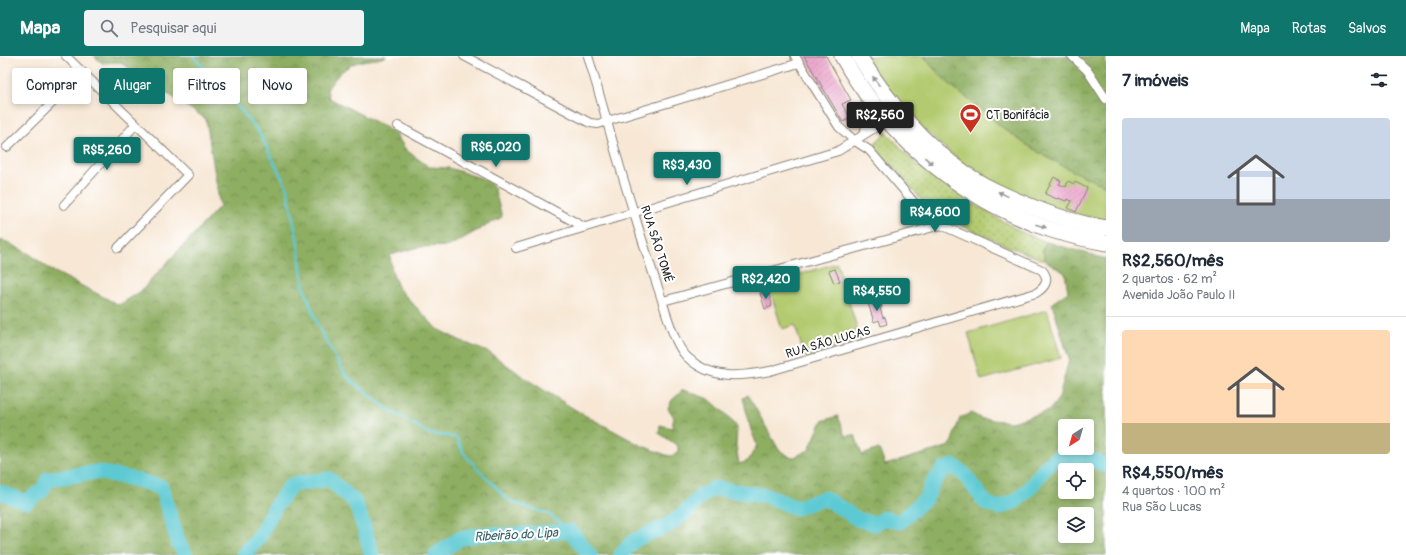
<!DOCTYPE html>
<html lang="pt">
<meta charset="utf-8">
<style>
body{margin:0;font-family:Pangolin,sans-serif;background:#f2f2f3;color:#1f2937;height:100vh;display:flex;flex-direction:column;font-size:15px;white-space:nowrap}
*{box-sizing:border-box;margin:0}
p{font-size:13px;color:#747a83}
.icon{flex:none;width:22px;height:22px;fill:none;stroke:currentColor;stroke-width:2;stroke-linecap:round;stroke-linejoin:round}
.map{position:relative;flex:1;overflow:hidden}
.details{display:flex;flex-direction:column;background:#fff;width:300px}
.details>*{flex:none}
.banner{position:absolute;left:12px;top:12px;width:380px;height:36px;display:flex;gap:8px}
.needle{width:26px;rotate:217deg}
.tools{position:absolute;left:1058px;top:363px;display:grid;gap:8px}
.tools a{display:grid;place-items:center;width:36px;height:36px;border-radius:4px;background:#fff;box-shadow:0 2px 6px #0003;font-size:20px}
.price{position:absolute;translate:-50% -34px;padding:0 9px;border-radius:4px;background:#0f766e;color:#fff;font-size:13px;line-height:26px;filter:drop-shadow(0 1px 2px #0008)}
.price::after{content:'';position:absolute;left:50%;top:24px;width:12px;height:9px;margin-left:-6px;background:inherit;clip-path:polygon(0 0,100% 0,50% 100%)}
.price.on{background:#222;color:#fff}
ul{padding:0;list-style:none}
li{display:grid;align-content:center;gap:8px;height:212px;padding:0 16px}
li+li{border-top:1px solid #e0e1e3}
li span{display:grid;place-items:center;height:124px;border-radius:4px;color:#555}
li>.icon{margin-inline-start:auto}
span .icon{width:72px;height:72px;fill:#fffc;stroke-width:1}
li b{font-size:17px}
h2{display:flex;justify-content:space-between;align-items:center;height:48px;padding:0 16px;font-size:17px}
.tag{padding:0 14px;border-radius:4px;background:#fff;box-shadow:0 2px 6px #0003;font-size:14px;line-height:36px}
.tag.on{background:#0f766e;color:#fff}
header{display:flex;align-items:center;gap:24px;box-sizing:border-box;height:56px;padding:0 20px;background:#0f766e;color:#fff}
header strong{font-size:19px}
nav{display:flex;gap:22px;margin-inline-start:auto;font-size:14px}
.search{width:280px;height:36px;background:#f2f2f3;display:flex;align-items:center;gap:10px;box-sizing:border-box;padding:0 14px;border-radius:4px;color:#747a83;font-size:15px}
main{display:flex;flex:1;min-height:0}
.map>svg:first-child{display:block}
</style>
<header>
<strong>Mapa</strong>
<div class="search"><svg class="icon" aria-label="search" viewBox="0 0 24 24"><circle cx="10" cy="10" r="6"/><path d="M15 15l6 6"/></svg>Pesquisar aqui</div>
<nav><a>Mapa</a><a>Rotas</a><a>Salvos</a></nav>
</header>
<main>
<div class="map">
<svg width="1106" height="499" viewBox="0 0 1106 499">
<defs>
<pattern id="grass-dots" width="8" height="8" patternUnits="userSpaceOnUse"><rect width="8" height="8" fill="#b3ca6f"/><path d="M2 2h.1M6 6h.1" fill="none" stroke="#99ad60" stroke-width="1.8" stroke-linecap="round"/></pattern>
<pattern id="forest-crowns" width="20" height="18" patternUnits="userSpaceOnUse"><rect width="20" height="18" fill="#8eae62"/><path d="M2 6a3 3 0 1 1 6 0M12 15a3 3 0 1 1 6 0" fill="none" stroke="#738d50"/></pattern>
<pattern id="building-hatch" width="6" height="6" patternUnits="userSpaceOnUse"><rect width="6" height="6" fill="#ecaace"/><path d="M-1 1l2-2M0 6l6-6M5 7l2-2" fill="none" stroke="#ca92b0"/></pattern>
</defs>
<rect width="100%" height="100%" fill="#fff"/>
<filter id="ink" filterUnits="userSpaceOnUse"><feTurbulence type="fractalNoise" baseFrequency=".025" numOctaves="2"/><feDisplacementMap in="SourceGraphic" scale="8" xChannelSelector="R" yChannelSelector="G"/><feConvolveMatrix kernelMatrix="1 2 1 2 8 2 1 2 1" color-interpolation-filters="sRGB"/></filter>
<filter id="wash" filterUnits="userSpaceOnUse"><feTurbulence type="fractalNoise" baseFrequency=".012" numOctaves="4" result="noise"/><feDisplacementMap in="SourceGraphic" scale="16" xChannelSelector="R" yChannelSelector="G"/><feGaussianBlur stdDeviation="0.9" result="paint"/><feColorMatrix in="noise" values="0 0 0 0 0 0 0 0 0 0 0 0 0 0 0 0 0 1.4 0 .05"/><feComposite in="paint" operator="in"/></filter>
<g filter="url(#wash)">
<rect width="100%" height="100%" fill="#f7e7d4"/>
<path fill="url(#grass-dots)" stroke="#687346" d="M886,76L916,108L941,126L969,145L1021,176L1047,186C1041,192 1043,198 1046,205L1005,189L950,164L929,152L876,92L875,87Z"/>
<g fill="url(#forest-crowns)" stroke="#55653f" fill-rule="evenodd">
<path d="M94,0H386C379,4 371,3 362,5C347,8 334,21 327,34L329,42L387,72L397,80L406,94L429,111L449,112L487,124L494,131L502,161L449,190L419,191L390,199L392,216L399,233L437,273L461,285L490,297L528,324L579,356L640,389L666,399L671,400L678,396V390L659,377L660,369L672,372L674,361L668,352L672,344L683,334L709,343L726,358L737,371L736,389L739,408L748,405L757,389L751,374L743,342L748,339L779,394L792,402L809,394L822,365L838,360L845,380L855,379L862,399L879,393L885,409L950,390L960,362L971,357L982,363L1011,366L1049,355L1059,342L1069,303L1052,247L1068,236L1065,217L1046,205C1043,198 1041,192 1047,186L1106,203V499H0V184L7,186L31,199L51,214L119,249L140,236L220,150L206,63L120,6L102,7ZM1065,370H1087V392H1065ZM1065,414H1087V436H1065ZM1065,458H1087V480H1065Z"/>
<path d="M924,0H1106V130C1070,115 1034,96 1003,72C995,65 987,58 979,52C958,35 940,23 924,0Z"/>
</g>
<g fill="#b3ca6f" stroke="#687346">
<path d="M864,0H924C940,23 958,35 979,52C987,58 994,65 1003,72C1034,96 1070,115 1106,130V167L1017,140L967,112L904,56Z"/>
<path d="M837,207L861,285L805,302L795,269L782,273L768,228Z"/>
<path d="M1047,254L1061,302L981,324L968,277Z"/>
</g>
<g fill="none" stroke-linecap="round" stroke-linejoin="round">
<path stroke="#5cc9d3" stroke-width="2.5" d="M193,0L222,31L260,78L287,132L297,182L304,232L318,270L346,320L386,352L430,378L456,381L464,398L509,445L549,458L570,475"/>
<g stroke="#5cc9d3" stroke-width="15">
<path d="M0,436L26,446L42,435L48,423L97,416L133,423L161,431L179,488L186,499"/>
<path d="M243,499L258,483L275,451L291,429L329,423L355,446L365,474L372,499"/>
<path d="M436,499L459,483L482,478L510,479L570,475L590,499"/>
<path d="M621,499L633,485L667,470L684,458L702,439L715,432L768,440L796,452L824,442L846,455L857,463L875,468L884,462L900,466L927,441L931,430L943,414L953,410L963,417L986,447L999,452L1016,445L1029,433L1045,412L1055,403L1080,401L1091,403L1106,410"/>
</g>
</g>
<g id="blocks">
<g fill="url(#building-hatch)">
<path d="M804,0H826L851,44L842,48L850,62L843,66Z"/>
<path d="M1054,121L1061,125L1059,128L1066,131L1068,125L1074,128L1075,126L1087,132L1076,156L1068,152L1072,145L1067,143L1066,145L1058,142L1057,143L1045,138Z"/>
<path d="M835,213L840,225L834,227L829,215Z"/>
<path d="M768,235L772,248H771L772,250L765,253L760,237Z"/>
<path d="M878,244L879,248L881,247L882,251L880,252L883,262L885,261L887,268L881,270L879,264L874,266L868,247Z"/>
</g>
</g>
</g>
<g filter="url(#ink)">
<use href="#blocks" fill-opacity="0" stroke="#8a8278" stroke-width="1"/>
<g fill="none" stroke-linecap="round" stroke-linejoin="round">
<defs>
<g id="street">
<path d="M66,0L188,119L118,192"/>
<path d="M464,0L590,67L598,68L799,7"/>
<path d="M588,0C604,52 617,105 634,157C641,181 649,205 657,229C664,248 673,288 687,301C711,324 740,321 770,315L1036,237C1046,231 1050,223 1042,214L941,169L925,159L869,94L855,85L839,71L795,0"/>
<path d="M1072,0L1087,14L1106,43"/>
<path d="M398,70L584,171"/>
<path d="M864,78L872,46"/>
<path d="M7,91L83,17"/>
<path d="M64,149L135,69"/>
<path d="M516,192L838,95L887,64"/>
<path d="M663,245L941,169"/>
</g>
<g id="highway">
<path d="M842,0C883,75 954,136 1033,167C1056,177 1081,182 1106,187"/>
<path d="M859,0C887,45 921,87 965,117C984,131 1008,141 1030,150C1054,160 1080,168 1106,172"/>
</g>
</defs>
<use href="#street" stroke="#8a8278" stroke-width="10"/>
<use href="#highway" stroke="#8a8278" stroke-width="17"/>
<use href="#street" stroke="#fff" stroke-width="8"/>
<use href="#highway" stroke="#fff" stroke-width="15"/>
</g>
<defs><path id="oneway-solid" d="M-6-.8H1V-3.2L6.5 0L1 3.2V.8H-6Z"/></defs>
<g fill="#999">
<use href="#oneway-solid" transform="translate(876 25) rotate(-126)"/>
<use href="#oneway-solid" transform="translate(929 105) rotate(40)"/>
<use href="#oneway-solid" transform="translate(1003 138) rotate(-154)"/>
<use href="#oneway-solid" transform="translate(1041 170) rotate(18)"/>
</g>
</g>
<defs>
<symbol id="stadium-pin" viewBox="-11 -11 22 30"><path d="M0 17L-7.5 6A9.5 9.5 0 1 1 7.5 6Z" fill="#c8321e" stroke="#fff"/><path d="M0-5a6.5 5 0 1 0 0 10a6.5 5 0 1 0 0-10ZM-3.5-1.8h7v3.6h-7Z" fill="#fff"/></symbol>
</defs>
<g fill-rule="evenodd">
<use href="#stadium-pin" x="958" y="46" width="25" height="34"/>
</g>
<g text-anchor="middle" stroke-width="4" stroke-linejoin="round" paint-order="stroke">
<g font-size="12" fill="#1c1c1c" stroke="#fff" text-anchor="start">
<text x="986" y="63">CT Bonifácia</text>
</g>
<g font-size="12" fill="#1c1c1c" stroke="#fff">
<text transform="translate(657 188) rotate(72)" y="4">RUA SÃO TOMÉ</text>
<text transform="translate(828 286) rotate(-16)" y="4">RUA SÃO LUCAS</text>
</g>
<g font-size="13" font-style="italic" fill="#366165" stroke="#fff">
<text transform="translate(516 478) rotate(-3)" y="5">Ribeirão do Lipa</text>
</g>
</g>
</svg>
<div class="tools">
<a><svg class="needle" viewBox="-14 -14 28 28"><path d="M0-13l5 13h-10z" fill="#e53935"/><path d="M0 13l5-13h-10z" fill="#747a83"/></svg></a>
<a><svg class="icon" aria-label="locate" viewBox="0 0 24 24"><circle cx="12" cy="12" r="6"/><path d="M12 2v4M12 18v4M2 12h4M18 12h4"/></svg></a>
<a><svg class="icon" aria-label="layers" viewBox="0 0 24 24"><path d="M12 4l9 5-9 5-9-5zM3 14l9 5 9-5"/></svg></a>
</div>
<b class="price on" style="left:880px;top:80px">R$2,560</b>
<b class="price" style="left:496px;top:112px">R$6,020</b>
<b class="price" style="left:107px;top:115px">R$5,260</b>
<b class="price" style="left:687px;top:130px">R$3,430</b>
<b class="price" style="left:935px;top:177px">R$4,600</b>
<b class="price" style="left:766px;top:244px">R$2,420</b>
<b class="price" style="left:877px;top:256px">R$4,550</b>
<div class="banner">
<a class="tag">Comprar</a>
<a class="tag on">Alugar</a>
<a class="tag">Filtros</a>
<a class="tag">Novo</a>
</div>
</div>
<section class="details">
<h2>7 imóveis<svg class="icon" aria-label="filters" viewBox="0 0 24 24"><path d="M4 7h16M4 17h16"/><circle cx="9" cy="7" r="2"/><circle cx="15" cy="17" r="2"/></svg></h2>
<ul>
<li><span style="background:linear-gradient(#c9d6e8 65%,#9aa5b1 0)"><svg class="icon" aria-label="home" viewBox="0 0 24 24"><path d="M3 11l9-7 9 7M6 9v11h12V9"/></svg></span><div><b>R$2,560/mês</b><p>2 quartos · 62 m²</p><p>Avenida João Paulo II</p></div></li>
<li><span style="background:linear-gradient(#ffd9b3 75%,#c2b280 0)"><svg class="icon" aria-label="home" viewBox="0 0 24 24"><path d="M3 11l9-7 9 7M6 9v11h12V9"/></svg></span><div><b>R$4,550/mês</b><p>4 quartos · 100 m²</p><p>Rua São Lucas</p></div></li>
</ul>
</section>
</main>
